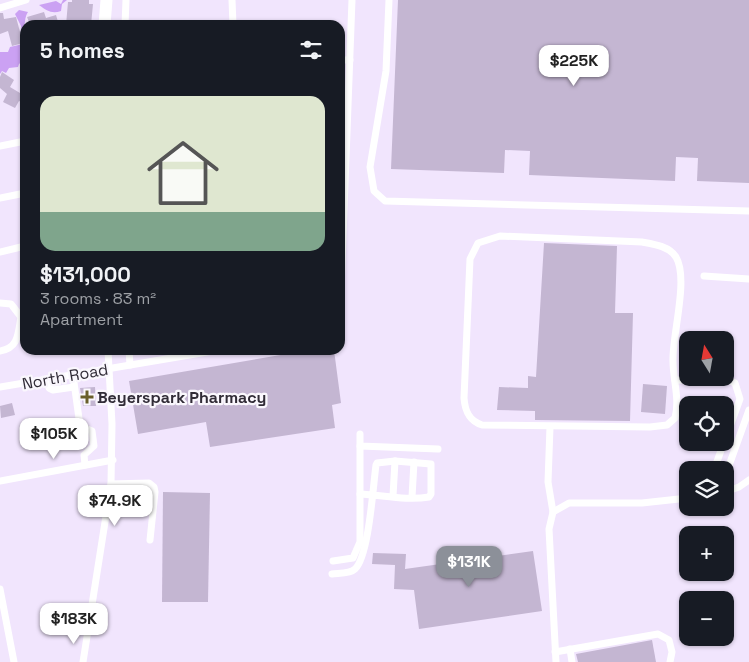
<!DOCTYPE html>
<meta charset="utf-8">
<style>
body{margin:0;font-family:"Space Grotesk",sans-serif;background:#242831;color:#f1f3f6;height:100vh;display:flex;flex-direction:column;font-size:19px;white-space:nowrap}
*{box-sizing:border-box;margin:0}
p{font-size:16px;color:#9ea1a6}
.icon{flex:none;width:28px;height:28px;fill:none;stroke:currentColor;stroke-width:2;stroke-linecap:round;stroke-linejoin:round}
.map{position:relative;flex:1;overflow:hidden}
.drawer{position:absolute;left:20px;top:20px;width:325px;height:335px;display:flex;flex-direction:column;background:#171b24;border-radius:15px;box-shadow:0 1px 4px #0004}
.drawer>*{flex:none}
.needle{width:32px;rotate:349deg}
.controls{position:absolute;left:679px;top:331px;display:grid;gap:10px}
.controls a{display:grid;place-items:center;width:55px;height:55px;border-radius:10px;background:#171b24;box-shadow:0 1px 4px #0004;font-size:25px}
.price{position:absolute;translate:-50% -42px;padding:0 11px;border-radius:10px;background:#fff;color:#222;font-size:16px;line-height:32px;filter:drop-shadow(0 1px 2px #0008)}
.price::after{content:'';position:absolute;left:50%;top:30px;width:15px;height:11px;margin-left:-8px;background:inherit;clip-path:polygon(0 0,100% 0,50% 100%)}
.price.current{background:#8c9099;color:#fff}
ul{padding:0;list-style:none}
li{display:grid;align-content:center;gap:10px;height:265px;padding:0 20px}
li span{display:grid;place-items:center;height:155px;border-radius:15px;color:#555}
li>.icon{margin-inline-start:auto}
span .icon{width:90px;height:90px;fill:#fffc;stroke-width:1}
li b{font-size:21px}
h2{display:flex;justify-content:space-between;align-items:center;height:60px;padding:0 20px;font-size:21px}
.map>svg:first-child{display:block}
</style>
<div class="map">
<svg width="749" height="662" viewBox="0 0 749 662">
<rect width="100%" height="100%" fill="#f1e5fd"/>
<g fill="#cba1f3">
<path d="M63,0H67L62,4L61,11C52,14 47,11 39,5L56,1L61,4Z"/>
<path d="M19,10L28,12C22,20 25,48 25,59L19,64L18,67L9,68L6,73L2,71L0,74V52H8L10,47L23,44L21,26L15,14Z"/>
</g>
<g fill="#c4b6d2">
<path d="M72,0H89V4H93L91,25H66L68,2H72Z"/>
<path d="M398,0H749V183L697,181L698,158L676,157L675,181L529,175L530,151L505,150L504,173L391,169Z"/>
<path d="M44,12L46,18L56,15L59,25H39L37,20L29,22L27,17Z"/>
<path d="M0,13H3L4,19L16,17L23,43L12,46L8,31L0,34Z"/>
<path d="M2,72L14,80L10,87L25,96V104L19,101L15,108L3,102L7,94L0,88V77Z"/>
<path d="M544,243L617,246L615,313H633L630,421L535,420V411L497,410L499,387L528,388V376L536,377Z"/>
<path d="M310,350H334L341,403L332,405L335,428L210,447L206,422L138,434L129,381Z"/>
<path d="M643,384L667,386L665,414L641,412Z"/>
<path d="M95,387L96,406H83L80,388Z"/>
<path d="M12,403L15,415L1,418L0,406Z"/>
<path d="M163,492L210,493L208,602H162Z"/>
<path d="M533,551L542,611L419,629L414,590L394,589L395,565L372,564L373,553L406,554L405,569Z"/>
<path d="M652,640L656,662H578L576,654Z"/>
</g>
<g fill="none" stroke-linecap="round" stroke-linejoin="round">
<g stroke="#fff" stroke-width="7">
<path d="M232,0L233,25"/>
<path d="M389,0L386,71L370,167L374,191L385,201L749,211"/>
<path d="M0,8L26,0"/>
<path d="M102,25L104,0"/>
<path d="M107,25L109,0"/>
<path d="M125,25L126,0"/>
<path d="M340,60H350"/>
<path d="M0,146L25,141"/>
<path d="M0,198L25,193"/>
<path d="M500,236L642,242C653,244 669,246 676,257C689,279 672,335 673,361C673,380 680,399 675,418L667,425L650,427L482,425C469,421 465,411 464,398L470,259L478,243Z"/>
<path d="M0,252L25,246"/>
<path d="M704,276L749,279"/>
<path d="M0,303L11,304L21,317C18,333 19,348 0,351"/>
<path d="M340,316L352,0"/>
<path d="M129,350L130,365"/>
<path d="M73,375L80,426L92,431L94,446L84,455L85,465"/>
<path d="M47,380L49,388L53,390L74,387"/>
<path d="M675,380H728L735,383L740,399L725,440"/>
<path d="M0,387L219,350"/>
<path d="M550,427L548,482L553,512"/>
<path d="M360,434V446L438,449"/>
<path d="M714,470L724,442"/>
<path d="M0,481L113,460"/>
<path d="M111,484L149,483L154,487L155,492L150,540"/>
<path d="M729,491L727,471L749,410"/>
<path d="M725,492L739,487L749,480"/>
<path d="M393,496L395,461"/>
<path d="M412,497L414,462"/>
<path d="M333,561L353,558L360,542V446"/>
<path d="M332,574C338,573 350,574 355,569C369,556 373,486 376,465L377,463L395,461L431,464V494L429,497C407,501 382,495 360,494"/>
<path d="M0,589L14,662"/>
<path d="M570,649L572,662"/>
<path d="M555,652L658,634L669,640L672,652L670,662"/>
<path d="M83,662L111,484L112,424L108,350"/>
<path d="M556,662L549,529L553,512L569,503H642L688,498"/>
</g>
</g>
<path fill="#685e2a" stroke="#faf7fd" stroke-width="2" d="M84.5 389.5h5v5h5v5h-5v5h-5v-5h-5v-5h5z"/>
<g text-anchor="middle" stroke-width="4.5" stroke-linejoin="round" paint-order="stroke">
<g font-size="16" fill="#312c37" stroke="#faf7fd">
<text transform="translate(65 376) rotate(-10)" y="6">North Road</text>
</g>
<g font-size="16" font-weight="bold" fill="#312c37" stroke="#faf7fd" text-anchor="start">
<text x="97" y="403">Beyerspark Pharmacy</text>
</g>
</g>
</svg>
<div class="controls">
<a><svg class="needle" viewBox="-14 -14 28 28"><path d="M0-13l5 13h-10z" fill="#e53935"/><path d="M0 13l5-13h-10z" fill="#9ea1a6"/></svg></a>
<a><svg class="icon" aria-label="locate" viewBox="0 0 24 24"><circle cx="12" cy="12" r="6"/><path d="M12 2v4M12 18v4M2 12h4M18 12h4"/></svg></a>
<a><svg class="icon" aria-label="layers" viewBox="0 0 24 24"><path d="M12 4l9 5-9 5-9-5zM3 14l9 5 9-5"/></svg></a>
<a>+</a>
<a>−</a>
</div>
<b class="price" style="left:574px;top:87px">$225K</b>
<b class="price" style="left:54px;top:460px">$105K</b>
<b class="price" style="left:115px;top:527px">$74.9K</b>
<b class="price current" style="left:469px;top:588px">$131K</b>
<b class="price" style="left:74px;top:645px">$183K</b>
<section class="drawer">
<h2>5 homes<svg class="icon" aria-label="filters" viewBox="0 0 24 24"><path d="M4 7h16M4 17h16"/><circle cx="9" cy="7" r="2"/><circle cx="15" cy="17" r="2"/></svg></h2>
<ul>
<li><span style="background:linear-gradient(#dfe7d0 75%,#7fa58c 0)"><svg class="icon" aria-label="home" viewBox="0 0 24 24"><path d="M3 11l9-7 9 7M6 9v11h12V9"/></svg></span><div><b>$131,000</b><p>3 rooms · 83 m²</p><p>Apartment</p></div></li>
</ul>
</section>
</div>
